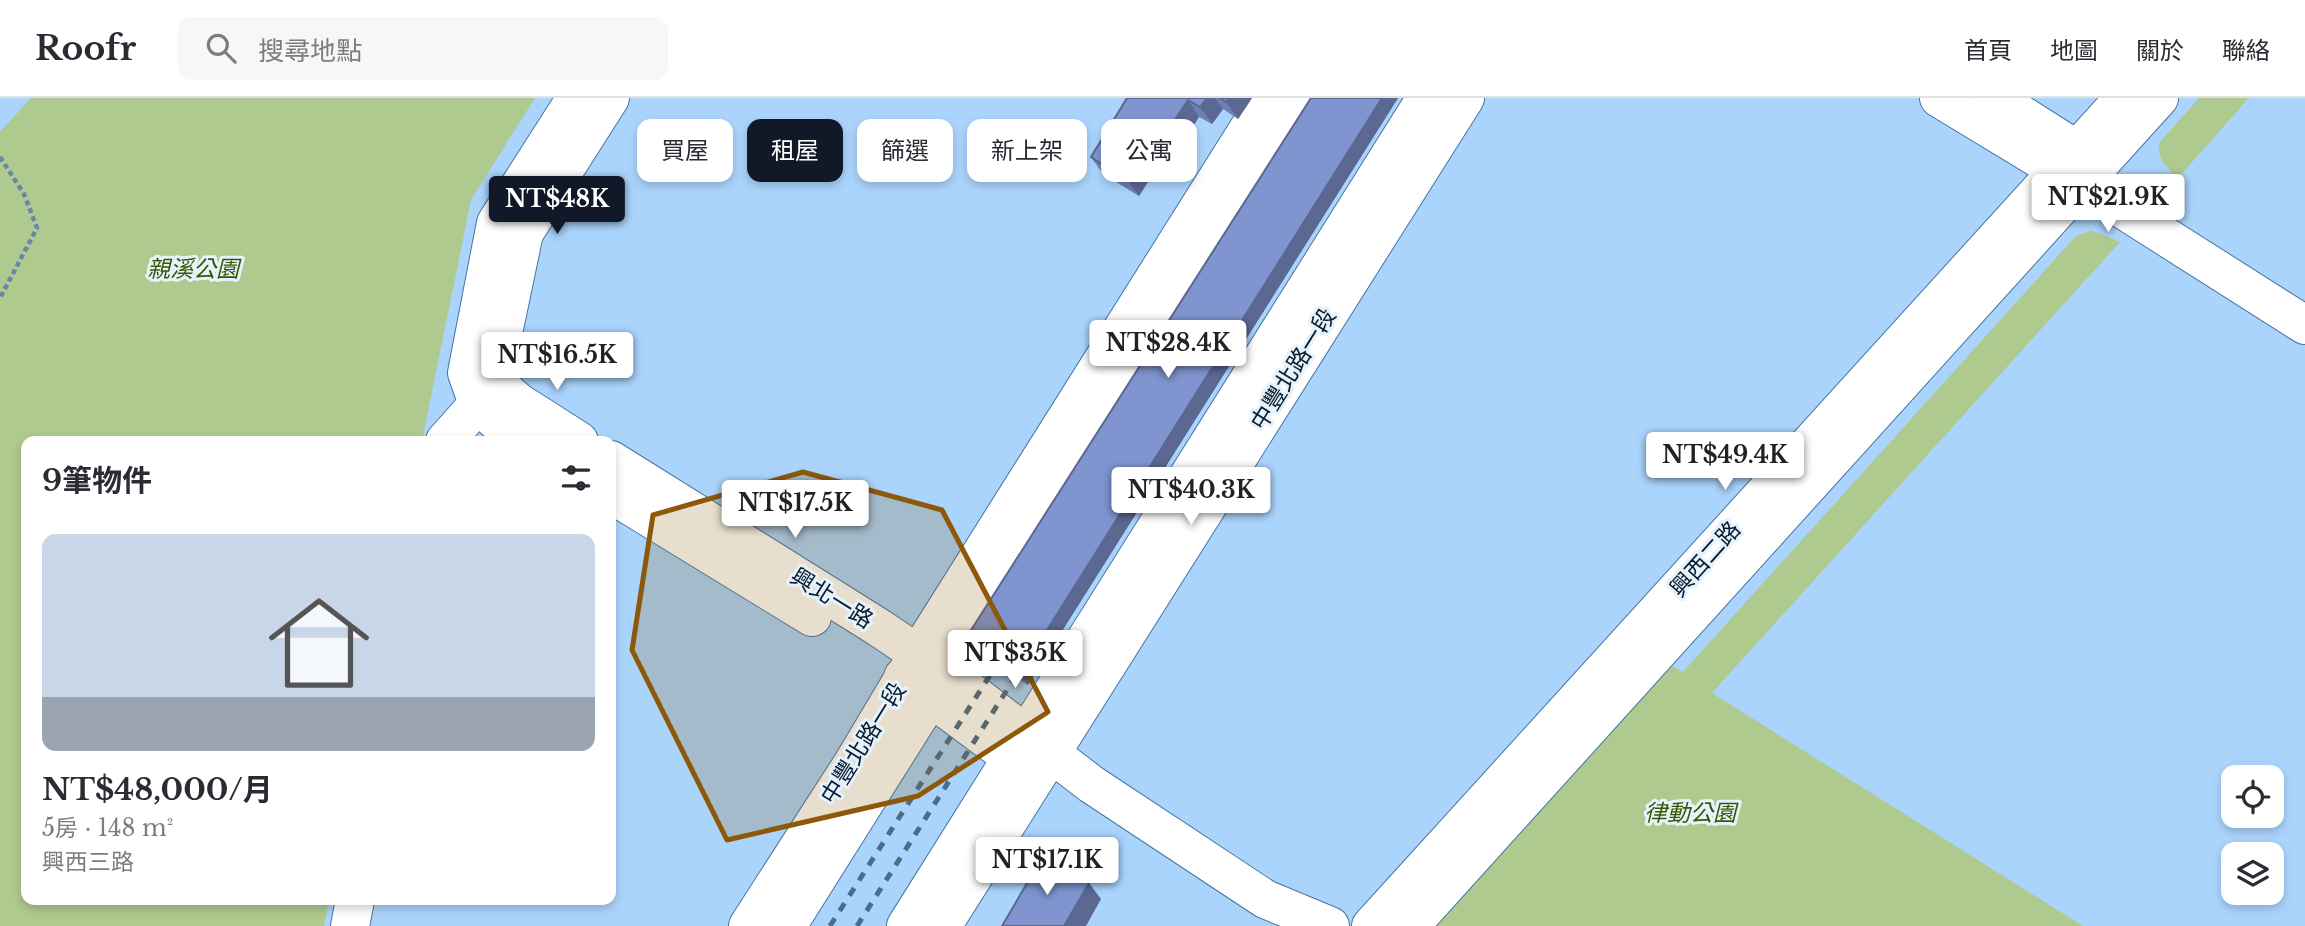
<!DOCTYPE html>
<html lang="zh-TW">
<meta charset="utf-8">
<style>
body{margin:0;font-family:"Libre Baskerville","Noto Sans TC",serif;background:#f7f7f7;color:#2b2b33;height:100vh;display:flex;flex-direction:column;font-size:26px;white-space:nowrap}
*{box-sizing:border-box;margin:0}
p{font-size:23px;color:#7c7c81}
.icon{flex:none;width:38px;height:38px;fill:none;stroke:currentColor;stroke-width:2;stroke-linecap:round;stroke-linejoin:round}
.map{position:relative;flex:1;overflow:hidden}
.sheet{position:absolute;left:21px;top:338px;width:595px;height:469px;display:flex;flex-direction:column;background:#fff;border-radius:14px;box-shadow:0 4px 10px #0003}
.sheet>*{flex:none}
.hud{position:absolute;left:637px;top:21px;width:665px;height:63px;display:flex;gap:14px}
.buttons{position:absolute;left:2221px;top:667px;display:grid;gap:14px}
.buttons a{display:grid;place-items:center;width:63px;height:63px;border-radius:14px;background:#fff;box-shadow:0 4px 10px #0003;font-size:35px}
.price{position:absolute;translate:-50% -60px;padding:0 16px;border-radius:7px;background:#fff;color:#222;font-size:23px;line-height:46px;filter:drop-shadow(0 2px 4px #0008)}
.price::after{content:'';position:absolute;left:50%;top:42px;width:21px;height:16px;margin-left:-10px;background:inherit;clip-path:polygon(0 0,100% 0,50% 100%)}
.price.active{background:#111827;color:#fff}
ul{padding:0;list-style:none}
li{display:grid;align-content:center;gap:14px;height:371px;padding:0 21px}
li+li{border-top:2px solid #e1e1e2}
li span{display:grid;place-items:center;height:217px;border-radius:14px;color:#555}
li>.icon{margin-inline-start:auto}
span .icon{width:126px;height:126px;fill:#fffc;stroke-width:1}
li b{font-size:30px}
h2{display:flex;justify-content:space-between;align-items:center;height:84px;padding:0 21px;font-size:30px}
.chip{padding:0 24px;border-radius:14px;background:#fff;box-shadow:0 4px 10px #0003;font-size:24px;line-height:63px}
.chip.active{background:#111827;color:#fff}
header{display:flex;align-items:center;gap:42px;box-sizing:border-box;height:98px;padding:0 35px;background:#fff;border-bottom:2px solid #e1e1e2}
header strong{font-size:33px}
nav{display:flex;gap:38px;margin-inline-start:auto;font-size:24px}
.search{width:490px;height:63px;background:#f7f7f7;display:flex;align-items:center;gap:18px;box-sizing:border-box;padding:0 24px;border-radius:14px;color:#7c7c81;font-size:26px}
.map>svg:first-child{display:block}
</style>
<header>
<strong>Roofr</strong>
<div class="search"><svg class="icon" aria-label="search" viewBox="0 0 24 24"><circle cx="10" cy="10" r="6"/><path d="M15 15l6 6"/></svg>搜尋地點</div>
<nav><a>首頁</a><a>地圖</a><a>關於</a><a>聯絡</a></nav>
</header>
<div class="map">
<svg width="2305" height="828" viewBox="0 0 2305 828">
<rect width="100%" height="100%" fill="#abd4fd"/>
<g fill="#afca8e">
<path d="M31,0H535L471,102L422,343H26V802H329L324,828H0V34Z"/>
<path d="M2199,0H2249L2178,80C2167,69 2155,60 2160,44Z"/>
<path d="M2091,132L2120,144L1712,595L2083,828H1435L1668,566L1683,574L2075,139Z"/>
</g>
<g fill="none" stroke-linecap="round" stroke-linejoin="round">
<defs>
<g id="minor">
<path d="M1939,0L2119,109L2305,227"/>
<path d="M1995,0L2099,66"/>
<path d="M445,343L478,306L500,291"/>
<path d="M525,343L506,332L478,306L467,275L496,125L576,0"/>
<path d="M579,343L518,304L502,290L495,273L524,135L610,0"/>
<path d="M611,362L878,529L945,574L1091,686L1265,801L1330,828"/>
<path d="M611,396L812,519"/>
<path d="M903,579L1023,668"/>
<path d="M350,828L355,802"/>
<path d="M748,828L853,665L918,556L1268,0"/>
<path d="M942,828L1465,0"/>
<path d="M1371,828L2124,0"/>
<path d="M1410,828L2159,0"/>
</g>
<g id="major">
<path d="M787,828L1308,0"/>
<path d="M906,828L1426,0"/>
</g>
</defs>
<use href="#minor" stroke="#4475a3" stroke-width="40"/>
<use href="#major" stroke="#4475a3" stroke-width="40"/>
<path stroke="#6687a7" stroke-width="4.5" stroke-dasharray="5 3.5" stroke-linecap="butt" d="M0,59L24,96L37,130L0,200"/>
<use href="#minor" stroke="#fff" stroke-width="38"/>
<use href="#major" stroke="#fff" stroke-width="38"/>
<g stroke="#4e6c88" stroke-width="5" stroke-dasharray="9 9" stroke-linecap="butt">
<path d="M830,828L1008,549"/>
<path d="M857,828L1026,562"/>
</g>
</g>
<g fill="#6e80b3">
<path d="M1127,0H1252L1238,21L1223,11L1212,26L1199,19L1159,79L1154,74L1139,98L1103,76L1091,59Z"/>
<path d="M1311,0H1398L1028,587L974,552L966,540Z"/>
</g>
<g fill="#5a6892">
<path d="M1207,0H1215L1223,11L1212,26L1200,9Z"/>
<path d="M1229,0H1252L1238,21L1226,4Z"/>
<path d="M1382,0H1398L1028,587L1020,575Z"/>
<path d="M1188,2L1199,19L1159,79L1148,62Z"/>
<path d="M1142,57L1154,74L1139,98L1127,82Z"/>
<path d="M1089,785L1101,801L1086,828H1064Z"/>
</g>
<g fill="#8095d0" stroke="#5a6892" stroke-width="2">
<path d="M1127,0H1207L1200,9L1188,2L1148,62L1142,57L1127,82L1091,59Z"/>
<path d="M1220,0H1229L1226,4Z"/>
<path d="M1311,0H1382L1020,575L966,540Z"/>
<path d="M1043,758L1089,785L1064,828H1002Z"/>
</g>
<path fill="#8d580a" fill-opacity="0.2" stroke="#8d580a" stroke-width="5" stroke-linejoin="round" d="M803,374L942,412L1048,614L918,698L727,742L632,552L653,417Z"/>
<g text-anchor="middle" stroke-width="6" stroke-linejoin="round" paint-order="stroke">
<g font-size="23" font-style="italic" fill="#395600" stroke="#e7f2fc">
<text x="193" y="179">親溪公園</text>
<text x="1690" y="723">律動公園</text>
</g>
<g font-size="23" fill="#071c2f" stroke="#e7f2fc">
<text transform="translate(1293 271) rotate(-58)" y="8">中豐北路一段</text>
<text transform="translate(1705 461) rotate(-48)" y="8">興西二路</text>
<text transform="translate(832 500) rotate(32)" y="8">興北一路</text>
<text transform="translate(863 645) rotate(-58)" y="8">中豐北路一段</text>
</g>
</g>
</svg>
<div class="buttons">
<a><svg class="icon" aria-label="locate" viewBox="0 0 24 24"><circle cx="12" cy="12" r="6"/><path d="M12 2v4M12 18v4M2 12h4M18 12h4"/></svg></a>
<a><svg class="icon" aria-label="layers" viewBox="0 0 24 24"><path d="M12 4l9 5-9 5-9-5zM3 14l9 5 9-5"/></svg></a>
</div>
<b class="price" style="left:2108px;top:136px">NT$21.9K</b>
<b class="price active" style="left:557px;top:138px">NT$48K</b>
<b class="price" style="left:1168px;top:282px">NT$28.4K</b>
<b class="price" style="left:557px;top:294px">NT$16.5K</b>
<b class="price" style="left:1725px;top:394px">NT$49.4K</b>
<b class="price" style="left:1191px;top:429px">NT$40.3K</b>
<b class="price" style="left:795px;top:442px">NT$17.5K</b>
<b class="price" style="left:1015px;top:592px">NT$35K</b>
<b class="price" style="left:1047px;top:799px">NT$17.1K</b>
<div class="hud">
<a class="chip">買屋</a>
<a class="chip active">租屋</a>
<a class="chip">篩選</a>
<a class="chip">新上架</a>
<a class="chip">公寓</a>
</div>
<section class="sheet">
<h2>9筆物件<svg class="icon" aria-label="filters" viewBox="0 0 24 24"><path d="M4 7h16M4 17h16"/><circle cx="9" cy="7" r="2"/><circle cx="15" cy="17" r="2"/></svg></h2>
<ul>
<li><span style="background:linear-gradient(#c9d6e8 75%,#9aa5b1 0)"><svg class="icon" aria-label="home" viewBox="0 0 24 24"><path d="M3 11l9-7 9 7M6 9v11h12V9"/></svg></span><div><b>NT$48,000/月</b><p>5房 · 148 m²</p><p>興西三路</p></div></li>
</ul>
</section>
</div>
